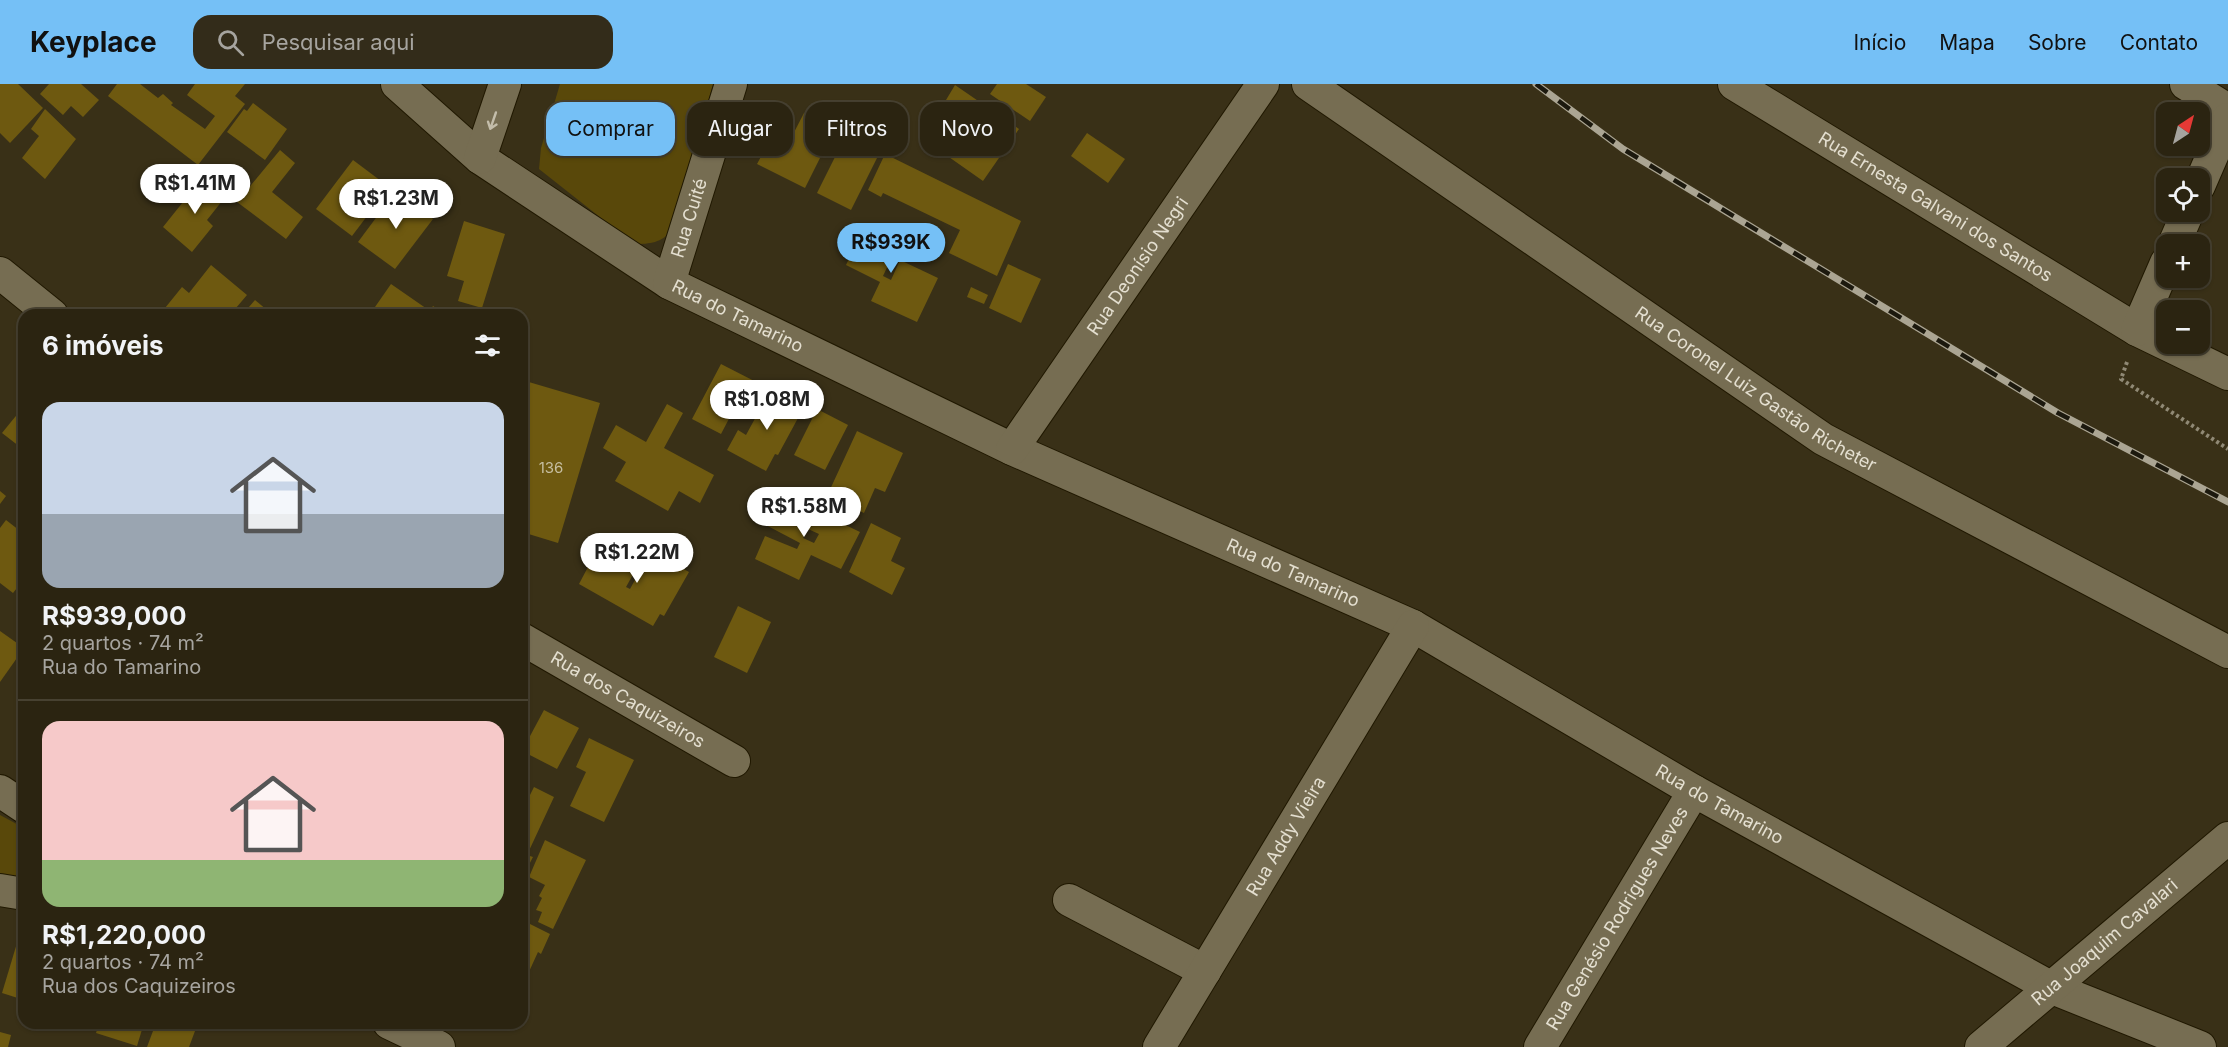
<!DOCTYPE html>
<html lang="pt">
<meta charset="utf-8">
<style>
body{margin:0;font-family:Inter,sans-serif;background:#332c1a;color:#f1f3f6;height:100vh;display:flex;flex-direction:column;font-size:22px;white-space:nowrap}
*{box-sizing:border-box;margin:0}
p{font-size:20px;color:#a6a49f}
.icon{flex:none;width:33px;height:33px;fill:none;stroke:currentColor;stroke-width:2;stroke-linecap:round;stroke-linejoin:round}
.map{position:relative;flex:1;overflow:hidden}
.panel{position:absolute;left:18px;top:225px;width:510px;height:720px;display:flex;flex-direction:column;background:#2b2411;border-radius:18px;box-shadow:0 2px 4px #0004,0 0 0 2px #474131}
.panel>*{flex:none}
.hud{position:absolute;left:546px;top:18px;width:570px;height:54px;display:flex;gap:12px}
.needle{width:39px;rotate:36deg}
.buttons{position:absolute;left:2156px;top:18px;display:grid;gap:12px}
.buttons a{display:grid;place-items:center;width:54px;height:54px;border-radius:12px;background:#2b2411;box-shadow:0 2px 4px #0004,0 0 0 2px #474131;font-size:30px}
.price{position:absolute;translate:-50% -51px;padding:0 14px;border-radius:21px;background:#fff;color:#222;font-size:20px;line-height:39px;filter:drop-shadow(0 2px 3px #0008)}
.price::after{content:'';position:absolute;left:50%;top:36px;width:18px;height:14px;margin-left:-9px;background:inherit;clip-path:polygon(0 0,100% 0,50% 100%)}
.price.on{background:#75c0f6;color:#111}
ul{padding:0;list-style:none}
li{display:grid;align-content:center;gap:12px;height:318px;padding:0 24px}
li+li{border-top:2px solid #474131}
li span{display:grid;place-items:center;height:186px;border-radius:18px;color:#555}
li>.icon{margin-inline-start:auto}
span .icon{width:108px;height:108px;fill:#fffc;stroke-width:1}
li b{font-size:26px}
h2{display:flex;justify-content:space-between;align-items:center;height:72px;padding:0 24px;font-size:26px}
.chip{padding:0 21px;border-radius:18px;background:#2b2411;box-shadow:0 2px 4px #0004,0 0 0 2px #474131;font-size:21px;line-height:54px}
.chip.on{background:#75c0f6;color:#111}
header{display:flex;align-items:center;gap:36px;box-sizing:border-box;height:84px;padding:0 30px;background:#75c0f6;color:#111}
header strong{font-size:28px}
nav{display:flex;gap:33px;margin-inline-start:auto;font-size:21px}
.search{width:420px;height:54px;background:#332c1a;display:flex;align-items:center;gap:15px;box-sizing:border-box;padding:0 21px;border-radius:18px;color:#a6a49f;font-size:22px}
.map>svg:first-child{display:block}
</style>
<header>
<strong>Keyplace</strong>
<div class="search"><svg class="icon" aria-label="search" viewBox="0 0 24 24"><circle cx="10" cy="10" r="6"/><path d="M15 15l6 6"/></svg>Pesquisar aqui</div>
<nav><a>Início</a><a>Mapa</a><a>Sobre</a><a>Contato</a></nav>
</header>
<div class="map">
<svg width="2228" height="963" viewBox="0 0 2228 963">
<rect width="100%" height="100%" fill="#393017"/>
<g fill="#59480a">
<path d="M560,0H713L673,146C660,159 651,160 634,160L539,85L541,64Z"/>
<path d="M0,731L24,744V797L0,790Z"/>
</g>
<g fill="#6e5910" fill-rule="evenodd">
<path d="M0,0H18L43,24L10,59L0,49Z"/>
<path d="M49,0H81L99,16L83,33L71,22L63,31L40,10Z"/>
<path d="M117,0H140L158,14L163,10L173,19L171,21L205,45L215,32L187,11L195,0H245L235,12L245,20L198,81L108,12Z"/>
<path d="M997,0H1026L1046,13L1030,37L990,10Z"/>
<path d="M955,1L1019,45L983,97L929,59L955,22L946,16Z"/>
<path d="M253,19L287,45L265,76L227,48L244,25L247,27Z"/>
<path d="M45,25L76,55L45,95L22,74L39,52L31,45Z"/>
<path d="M804,29L841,48L833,63L827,60L805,104L757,80L772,52L788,60Z"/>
<path d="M1087,49L1125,75L1108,99L1071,72Z"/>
<path d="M843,57L877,74L851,126L817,109Z"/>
<path d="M280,66L295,79L272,108L303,133L286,155L237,118Z"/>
<path d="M885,70L1021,137L997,192L949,169L960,146L883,109L881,113L868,106Z"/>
<path d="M353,76L389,103L352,152L316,125Z"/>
<path d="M203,93L226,112L207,136L213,142L192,168L163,143Z"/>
<path d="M396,107L433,135L395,185L358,158Z"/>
<path d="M464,137L505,150L482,224L458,217L464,197L447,192Z"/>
<path d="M866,139L900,156L883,192L891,196L900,176L938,194L917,238L871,217L880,198L846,181Z"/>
<path d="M1008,180L1041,195L1021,239L989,224Z"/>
<path d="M211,181L247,211L230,231H164L161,229L182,203L189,209Z"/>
<path d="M391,200L430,227L433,222L446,231H388L375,223Z"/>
<path d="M971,203L988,211L984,220L967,213Z"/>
<path d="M255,216L273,231H242Z"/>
<path d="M721,280L762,301L744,335L732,329L721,350L692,335Z"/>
<path d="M522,296L600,319L558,459L522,448Z"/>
<path d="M771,305L804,323L778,371L775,370L766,387L727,366L738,346L746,351Z"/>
<path d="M667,320L683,329L664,364L714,391L700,419L679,407L668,427L615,397L626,378L603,364L616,341L646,358Z"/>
<path d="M24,322V366L2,349Z"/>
<path d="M817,325L848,341L825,386L794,371Z"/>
<path d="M857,347L903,369L885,408L875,404L864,429L827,412Z"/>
<path d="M0,407L6,412L0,420Z"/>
<path d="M777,408L860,448L841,485L811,471L799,496L755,475L765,452L797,465L800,459L762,439ZM808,445L819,450L814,459L803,454Z"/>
<path d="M6,436L24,450V495L13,509L0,499V444Z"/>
<path d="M871,439L901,454L891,477L905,484L892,511L849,488Z"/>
<path d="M654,461L674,473L671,478L689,488L664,532L660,530L653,542L579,500L597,466L635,487L626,503L630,505Z"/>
<path d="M738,522L771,538L747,589L714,573Z"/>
<path d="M0,547L24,564L0,598Z"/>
<path d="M544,626L579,644L557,685L522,667Z"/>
<path d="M589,654L634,676L604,738L570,722L586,688L576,683Z"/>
<path d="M534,703L554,713L527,771L533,773L522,794V727Z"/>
<path d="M545,756L586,776L553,845L538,838L542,828L536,826L542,814L539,812L545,801L529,793Z"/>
<path d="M522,836L550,850L541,870L538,868L522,903Z"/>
<path d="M17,859L24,861V916L2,909Z"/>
<path d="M99,939H144L137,962L96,949Z"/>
<path d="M156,939H198L189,963H147Z"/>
<path d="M0,948L11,951L8,963H0Z"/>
</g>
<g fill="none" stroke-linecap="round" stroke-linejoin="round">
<defs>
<g id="minor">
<path id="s1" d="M397,0L480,74L669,199L1012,365L1413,542L1694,707L2052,904L2200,963"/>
<path id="s2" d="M1308,0L1823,355L2228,568"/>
<path id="s3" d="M1734,0L2137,246L2228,290"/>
<path d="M2186,0L2228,26"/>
<path d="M480,74L505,0"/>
<path d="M2199,102L2228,35"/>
<path d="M2174,160L2188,128"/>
<path d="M0,189L52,231"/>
<path id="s4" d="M669,199L731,0"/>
<path d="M2137,246L2166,179"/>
<path id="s5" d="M1012,365L1263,0"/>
<path id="s6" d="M522,555L734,677"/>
<path d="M0,707L24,723"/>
<path d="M0,806L24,810"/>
<path d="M1069,816L1205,887"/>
<path d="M389,939L439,963"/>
<path id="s7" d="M1159,963L1413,542"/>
<path id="s8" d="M1540,963L1694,707"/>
<path id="s9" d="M1981,963L2228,754"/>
</g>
</defs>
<use href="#minor" stroke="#201801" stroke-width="34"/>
<path stroke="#908975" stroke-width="4" stroke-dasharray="3 3" stroke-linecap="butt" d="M2127,278L2121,295L2228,365"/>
<use href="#minor" stroke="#766d52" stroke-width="32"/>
<defs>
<path id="rail" d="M1536,0L1623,65L2058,329L2228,418"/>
</defs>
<use href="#rail" stroke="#aba593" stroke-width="7"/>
<use href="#rail" stroke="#1c190e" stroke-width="4.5" stroke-dasharray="14" stroke-linecap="butt"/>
</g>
<defs><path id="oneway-shaft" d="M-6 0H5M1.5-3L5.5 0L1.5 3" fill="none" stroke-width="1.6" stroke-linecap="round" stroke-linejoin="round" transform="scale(1.5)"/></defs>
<use stroke="#c3bdaa" href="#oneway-shaft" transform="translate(493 37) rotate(109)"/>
<g text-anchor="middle" stroke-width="6" stroke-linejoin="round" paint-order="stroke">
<g font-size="15" fill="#c6bea0">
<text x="551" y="389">136</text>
</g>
<g font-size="18" fill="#e4dfd0" stroke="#1c190e">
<text dy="6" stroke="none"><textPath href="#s3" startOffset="236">Rua Ernesta Galvani dos Santos</textPath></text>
<text dy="6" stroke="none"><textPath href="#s4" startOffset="68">Rua Cuité</textPath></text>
<text dy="6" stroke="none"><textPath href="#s5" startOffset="222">Rua Deonísio Negri</textPath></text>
<text dy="6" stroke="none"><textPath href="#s1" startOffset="414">Rua do Tamarino</textPath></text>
<text dy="6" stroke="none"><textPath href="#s2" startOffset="542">Rua Coronel Luiz Gastão Richeter</textPath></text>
<text dy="6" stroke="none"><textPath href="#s1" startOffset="1026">Rua do Tamarino</textPath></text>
<text dy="6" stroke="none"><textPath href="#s6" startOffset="122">Rua dos Caquizeiros</textPath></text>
<text dy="6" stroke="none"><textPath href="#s1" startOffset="1512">Rua do Tamarino</textPath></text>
<text dy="6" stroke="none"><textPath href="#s7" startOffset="246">Rua Addy Vieira</textPath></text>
<text dy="6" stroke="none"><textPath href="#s8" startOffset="150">Rua Genésio Rodrigues Neves</textPath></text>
<text dy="6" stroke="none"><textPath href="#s9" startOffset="162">Rua Joaquim Cavalari</textPath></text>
</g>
</g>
</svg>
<div class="buttons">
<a><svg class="needle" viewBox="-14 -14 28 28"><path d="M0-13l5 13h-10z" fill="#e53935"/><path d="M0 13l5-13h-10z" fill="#a6a49f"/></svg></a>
<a><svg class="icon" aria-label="locate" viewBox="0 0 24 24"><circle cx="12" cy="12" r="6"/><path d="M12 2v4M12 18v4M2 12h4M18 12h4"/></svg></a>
<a>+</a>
<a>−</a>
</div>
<b class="price" style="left:195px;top:131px">R$1.41M</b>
<b class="price" style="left:396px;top:146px">R$1.23M</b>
<b class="price on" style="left:891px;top:190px">R$939K</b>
<b class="price" style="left:767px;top:347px">R$1.08M</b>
<b class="price" style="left:804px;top:454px">R$1.58M</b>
<b class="price" style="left:637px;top:500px">R$1.22M</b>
<div class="hud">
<a class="chip on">Comprar</a>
<a class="chip">Alugar</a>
<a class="chip">Filtros</a>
<a class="chip">Novo</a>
</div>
<section class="panel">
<h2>6 imóveis<svg class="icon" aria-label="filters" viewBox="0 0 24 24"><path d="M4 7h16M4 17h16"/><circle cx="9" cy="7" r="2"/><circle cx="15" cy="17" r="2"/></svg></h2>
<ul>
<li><span style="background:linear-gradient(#c9d6e8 60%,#9aa5b1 0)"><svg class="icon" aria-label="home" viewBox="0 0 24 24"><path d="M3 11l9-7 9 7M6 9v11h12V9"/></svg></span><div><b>R$939,000</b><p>2 quartos · 74 m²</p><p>Rua do Tamarino</p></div></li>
<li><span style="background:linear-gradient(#f6c9c9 75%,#8fb573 0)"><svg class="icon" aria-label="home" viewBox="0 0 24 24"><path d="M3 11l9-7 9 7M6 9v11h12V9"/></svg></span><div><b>R$1,220,000</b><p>2 quartos · 74 m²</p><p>Rua dos Caquizeiros</p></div></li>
</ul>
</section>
</div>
